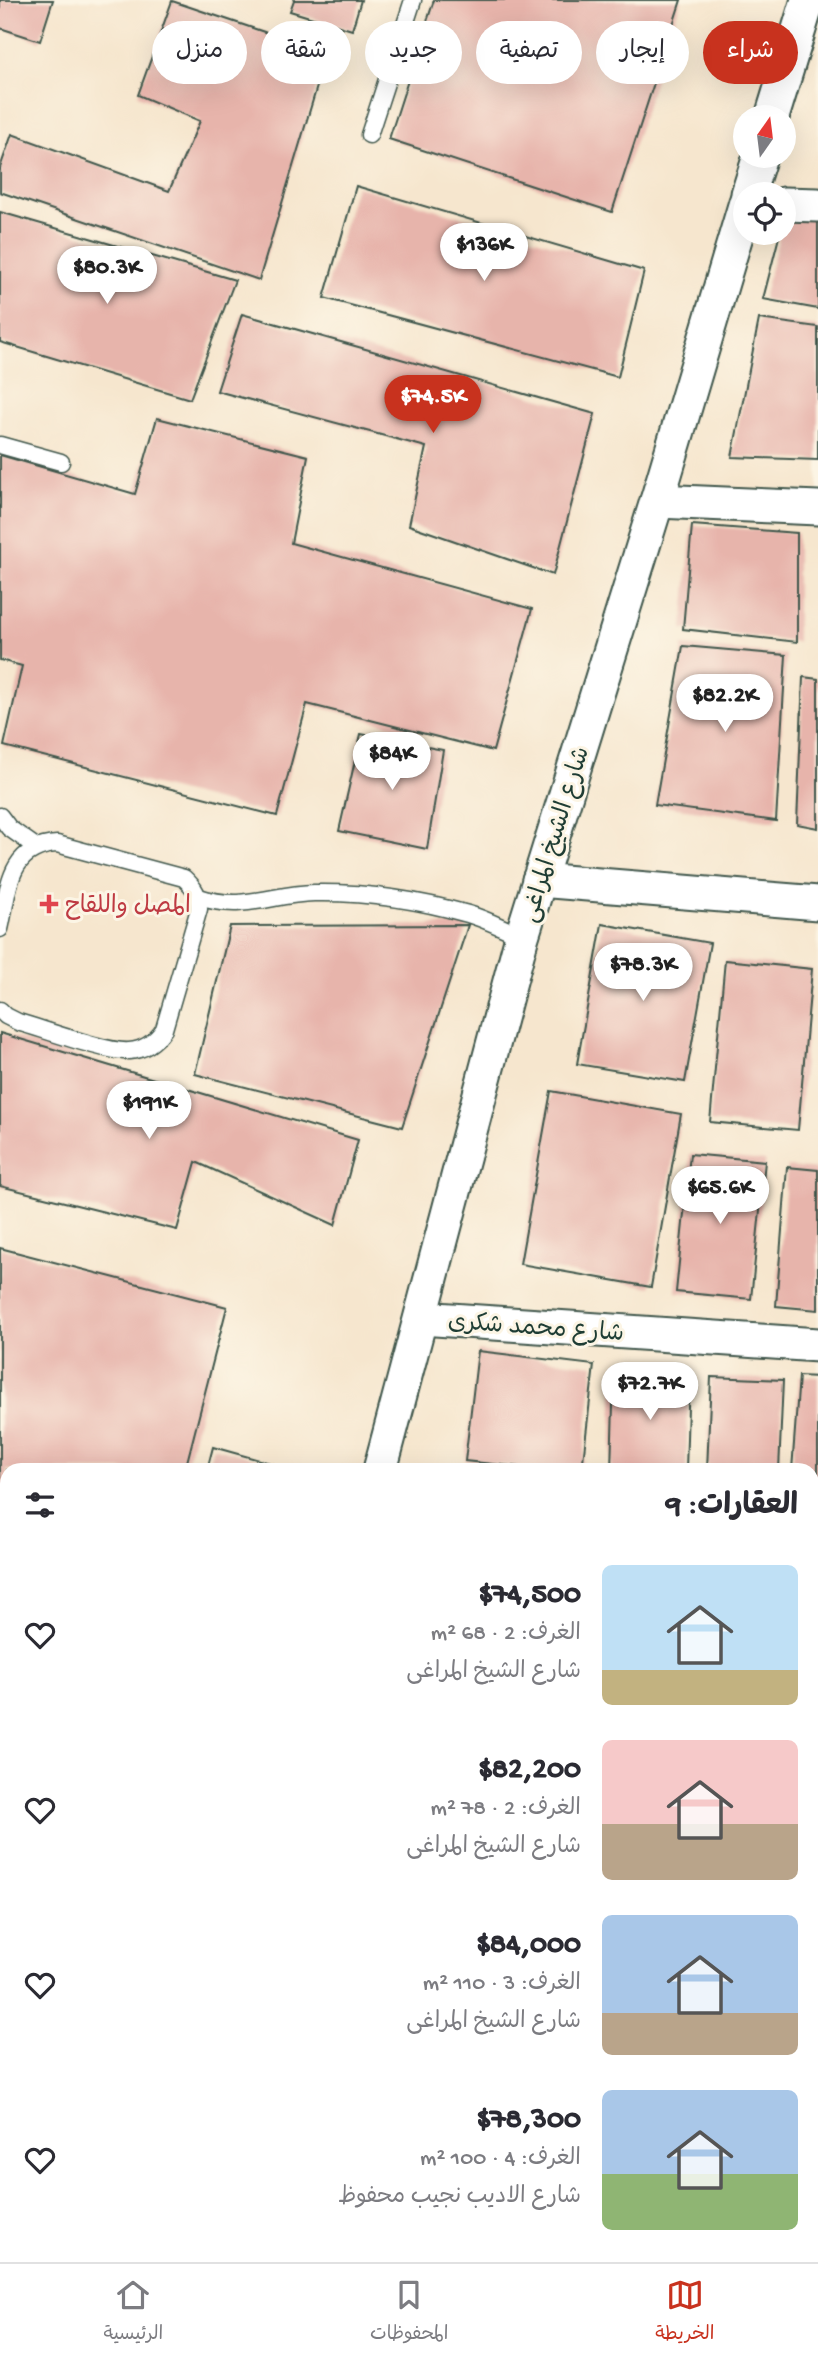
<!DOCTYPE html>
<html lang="ar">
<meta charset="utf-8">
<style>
body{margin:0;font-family:"Gochi Hand","Playpen Sans Arabic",sans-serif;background:#f2f2f3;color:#2b2b33;direction:rtl;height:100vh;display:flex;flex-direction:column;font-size:26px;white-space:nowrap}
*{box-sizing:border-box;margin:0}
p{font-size:23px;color:#7c7c81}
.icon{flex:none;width:38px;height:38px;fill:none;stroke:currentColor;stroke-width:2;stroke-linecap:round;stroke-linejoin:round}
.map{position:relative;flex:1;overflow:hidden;direction:ltr}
.drawer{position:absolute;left:0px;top:1463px;width:819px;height:800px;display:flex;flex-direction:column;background:#fff;border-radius:21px 21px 0 0;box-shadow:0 7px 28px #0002;direction:rtl}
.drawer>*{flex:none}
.hud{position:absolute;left:21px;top:21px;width:777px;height:63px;direction:rtl;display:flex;gap:14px}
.needle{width:46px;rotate:14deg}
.tools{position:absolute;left:733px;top:105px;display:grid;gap:14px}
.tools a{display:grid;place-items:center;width:63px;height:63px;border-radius:50%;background:#fff;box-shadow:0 7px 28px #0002;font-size:35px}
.price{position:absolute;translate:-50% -60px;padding:0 16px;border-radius:24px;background:#fff;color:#222;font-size:23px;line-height:46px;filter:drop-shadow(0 2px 4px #0008)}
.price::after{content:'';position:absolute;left:50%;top:42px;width:21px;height:16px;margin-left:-10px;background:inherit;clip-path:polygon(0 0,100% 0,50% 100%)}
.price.selected{background:#c8321e;color:#fff}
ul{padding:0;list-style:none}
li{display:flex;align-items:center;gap:21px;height:175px;padding:0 21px}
li span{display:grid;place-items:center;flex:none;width:196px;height:140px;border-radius:10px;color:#555}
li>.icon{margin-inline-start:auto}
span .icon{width:84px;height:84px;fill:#fffc;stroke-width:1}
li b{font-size:30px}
h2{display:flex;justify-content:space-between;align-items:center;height:84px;padding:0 21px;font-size:30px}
.pill{padding:0 24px;border-radius:32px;background:#fff;box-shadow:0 7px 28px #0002;font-size:24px;line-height:63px}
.pill.selected{background:#c8321e;color:#fff}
.menu{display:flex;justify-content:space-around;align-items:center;height:98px;border-top:2px solid #e1e1e2;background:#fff;font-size:19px;color:#7c7c81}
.menu a{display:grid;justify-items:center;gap:4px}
.menu .selected{color:#c8321e}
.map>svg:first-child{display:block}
</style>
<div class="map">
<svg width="818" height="2262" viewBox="0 0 818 2262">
<rect width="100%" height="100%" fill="#fcf5e5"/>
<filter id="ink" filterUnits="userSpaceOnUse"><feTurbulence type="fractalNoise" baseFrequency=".0143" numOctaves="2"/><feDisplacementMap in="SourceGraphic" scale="14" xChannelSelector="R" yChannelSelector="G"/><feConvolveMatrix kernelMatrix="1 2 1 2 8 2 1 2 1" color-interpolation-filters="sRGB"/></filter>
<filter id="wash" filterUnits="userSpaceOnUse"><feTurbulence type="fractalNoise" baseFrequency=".00686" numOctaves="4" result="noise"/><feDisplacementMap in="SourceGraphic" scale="28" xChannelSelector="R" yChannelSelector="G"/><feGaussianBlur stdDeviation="1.57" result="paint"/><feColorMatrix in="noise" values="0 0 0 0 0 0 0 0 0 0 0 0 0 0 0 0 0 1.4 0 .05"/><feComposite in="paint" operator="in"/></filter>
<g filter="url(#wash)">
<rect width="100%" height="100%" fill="#f6e6ce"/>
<g id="blocks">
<g fill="#e7b4ab">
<path d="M0,0H53L40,41L0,28Z"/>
<path d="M294,0H361L352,30L290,11Z"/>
<path d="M434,0H681L612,212L389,139Z"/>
<path d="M172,1L327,53L259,280L0,192V168L12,134L169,191L200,121L138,95Z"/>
<path d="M356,186L644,271L618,377L324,298Z"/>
<path d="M0,212L235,280L190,399L0,342Z"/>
<path d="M818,213V309L763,299L780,233H784V215Z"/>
<path d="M242,314L595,414L553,575L409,525L426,447L217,391Z"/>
<path d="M759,319L818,327V460L732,457Z"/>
<path d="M157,418L308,456L291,543L532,609L493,751L307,704L277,816L4,746L22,666L0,660V455L135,494Z"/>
<path d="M692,525L797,533V642L683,629Z"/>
<path d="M683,646L786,655L776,821L655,805Z"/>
<path d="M803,677L818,679V828L797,824Z"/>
<path d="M361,734L443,750L427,849L339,831Z"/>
<path d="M602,924L710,943L685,1082L577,1064Z"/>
<path d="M468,925L402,1127L195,1074L230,926Z"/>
<path d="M725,960L812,969L798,1130L710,1122Z"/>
<path d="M0,1033L358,1140L335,1225L196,1162L177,1230L0,1186Z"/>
<path d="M551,1091L681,1114L651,1287L520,1264Z"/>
<path d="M690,1154L765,1161L751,1299L676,1292Z"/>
<path d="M787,1167L818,1170V1310L776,1306Z"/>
<path d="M0,1248L227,1307L185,1470H7V1500L0,1498Z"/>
<path d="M478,1351L594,1365L582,1470H548L465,1461Z"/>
<path d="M614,1372L689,1375L686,1470H611Z"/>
<path d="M799,1376L818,1377V1496L812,1495V1470H792Z"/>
<path d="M711,1377L783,1380L779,1470H707Z"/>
<path d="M213,1447L292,1469V1470H207Z"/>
<rect x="812" y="1513" width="6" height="106"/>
<path d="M0,1561L7,1562V1673L0,1671Z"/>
<path d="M0,1725L7,1727V1801L0,1799Z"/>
<path d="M816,1727H818V1797H813Z"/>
<path d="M812,1829H818V1959L812,1958Z"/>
<path d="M0,1834L7,1836V1928L0,1927Z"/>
<path d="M812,2045H818V2154L812,2153Z"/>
<path d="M148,2256H180L181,2262H148Z"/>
<path d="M309,2256H402V2262L309,2261Z"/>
<path d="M426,2256H496V2262L426,2258Z"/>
<rect x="515" y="2256" width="71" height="6"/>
<path d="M622,2256H692L691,2262H622Z"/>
<path d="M713,2256H782V2262H712Z"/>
</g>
</g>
</g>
<g filter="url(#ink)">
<use href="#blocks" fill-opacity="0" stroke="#3f564b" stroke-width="2"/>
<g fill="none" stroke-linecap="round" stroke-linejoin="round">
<defs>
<g id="service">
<path d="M369,135L413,0"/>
<path d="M0,445L61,462"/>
<path d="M0,816L9,828L36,847"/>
<path d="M199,897C243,912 270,894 314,893C366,892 418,900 468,914C486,919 504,929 522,936"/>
<path d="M0,929C9,891 7,847 57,844L184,878C195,888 199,895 199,909L164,1029C156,1041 145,1050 129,1051C108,1053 43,1029 18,1022L6,1016L0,1010"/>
<path d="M0,1549L7,1551"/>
<path d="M0,2017L7,2019"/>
<path d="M123,2256V2262"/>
</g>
<g id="minor">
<path d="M772,117L808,0"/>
<path d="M748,194L760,156"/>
<path d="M784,204L818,205"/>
<path d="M657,501L818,508"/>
<path d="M539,880L818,903"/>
<path d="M421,1318L818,1345"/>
<path d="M380,1470L522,936L657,501L746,202"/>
<path d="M812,1675H818"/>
<path d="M812,2003L818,2004"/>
<path d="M265,2256V2262"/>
</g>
</defs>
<use href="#service" stroke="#3f564b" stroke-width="19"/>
<use href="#minor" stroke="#3f564b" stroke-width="37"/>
<use href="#service" stroke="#fff" stroke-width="16"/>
<use href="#minor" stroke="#fff" stroke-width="33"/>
</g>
</g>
<path fill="#e0444e" stroke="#fcf5e5" stroke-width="2.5" d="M45.5 893.5h7v7h7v7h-7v7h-7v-7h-7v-7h7z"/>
<g text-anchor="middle" stroke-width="6" stroke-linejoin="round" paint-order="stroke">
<g font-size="24" fill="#1f3d34" stroke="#fcf5e5">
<text transform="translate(554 834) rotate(-73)" y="8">شارع الشيخ المراغى</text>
<text transform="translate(536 1326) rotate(4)" y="8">شارع محمد شكرى</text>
</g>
<g font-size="24" fill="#be3a42" stroke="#fcf5e5" text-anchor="start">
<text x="65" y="912">المصل واللقاح</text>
</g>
</g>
</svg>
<div class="tools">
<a><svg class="needle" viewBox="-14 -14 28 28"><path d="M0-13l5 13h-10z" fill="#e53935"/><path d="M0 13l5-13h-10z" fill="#7c7c81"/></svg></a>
<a><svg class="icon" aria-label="locate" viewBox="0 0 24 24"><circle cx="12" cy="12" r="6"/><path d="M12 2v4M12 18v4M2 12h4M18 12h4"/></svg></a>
</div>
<b class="price" style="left:484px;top:283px">$136K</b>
<b class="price" style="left:107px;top:306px">$80.3K</b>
<b class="price selected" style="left:433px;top:435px">$74.5K</b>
<b class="price" style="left:725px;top:734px">$82.2K</b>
<b class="price" style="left:392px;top:792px">$84K</b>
<b class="price" style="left:643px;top:1003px">$78.3K</b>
<b class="price" style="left:149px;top:1141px">$191K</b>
<b class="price" style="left:720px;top:1226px">$65.6K</b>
<b class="price" style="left:650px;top:1422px">$72.7K</b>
<div class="hud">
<a class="pill selected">شراء</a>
<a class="pill">إيجار</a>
<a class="pill">تصفية</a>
<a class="pill">جديد</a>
<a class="pill">شقة</a>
<a class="pill">منزل</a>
</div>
<section class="drawer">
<h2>العقارات: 9<svg class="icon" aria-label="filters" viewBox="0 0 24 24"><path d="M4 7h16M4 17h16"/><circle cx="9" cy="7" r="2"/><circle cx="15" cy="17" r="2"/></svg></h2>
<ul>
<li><span style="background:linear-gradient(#bfe0f5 75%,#c2b280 0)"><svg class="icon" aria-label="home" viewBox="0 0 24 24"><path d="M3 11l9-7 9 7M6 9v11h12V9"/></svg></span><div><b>$74,500</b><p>الغرف: 2 · 68 m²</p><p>شارع الشيخ المراغى</p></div><svg class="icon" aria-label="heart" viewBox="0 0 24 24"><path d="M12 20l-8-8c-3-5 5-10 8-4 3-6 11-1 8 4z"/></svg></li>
<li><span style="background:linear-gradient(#f6c9c9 60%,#b9a48a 0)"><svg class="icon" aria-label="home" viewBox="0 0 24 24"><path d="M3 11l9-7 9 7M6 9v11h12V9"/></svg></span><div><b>$82,200</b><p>الغرف: 2 · 78 m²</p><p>شارع الشيخ المراغى</p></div><svg class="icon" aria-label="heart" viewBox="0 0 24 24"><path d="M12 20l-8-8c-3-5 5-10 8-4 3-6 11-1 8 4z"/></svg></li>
<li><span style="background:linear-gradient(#a9c7e8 70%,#b9a48a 0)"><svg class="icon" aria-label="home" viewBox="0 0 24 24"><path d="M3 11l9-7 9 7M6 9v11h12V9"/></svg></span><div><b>$84,000</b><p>الغرف: 3 · 110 m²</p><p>شارع الشيخ المراغى</p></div><svg class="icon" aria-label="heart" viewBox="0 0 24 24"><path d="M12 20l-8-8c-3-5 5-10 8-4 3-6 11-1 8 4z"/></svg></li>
<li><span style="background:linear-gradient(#a9c7e8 60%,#8fb573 0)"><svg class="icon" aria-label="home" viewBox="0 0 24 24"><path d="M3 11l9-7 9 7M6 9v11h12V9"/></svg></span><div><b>$78,300</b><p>الغرف: 4 · 100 m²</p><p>شارع الاديب نجيب محفوظ</p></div><svg class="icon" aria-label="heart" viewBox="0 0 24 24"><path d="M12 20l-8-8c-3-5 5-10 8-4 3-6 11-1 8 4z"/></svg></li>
</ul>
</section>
</div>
<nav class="menu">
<a class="selected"><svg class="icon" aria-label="map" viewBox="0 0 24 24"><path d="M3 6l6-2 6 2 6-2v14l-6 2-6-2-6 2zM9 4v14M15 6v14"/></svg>الخريطة</a>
<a><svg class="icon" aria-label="saved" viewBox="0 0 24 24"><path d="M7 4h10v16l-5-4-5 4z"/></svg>المحفوظات</a>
<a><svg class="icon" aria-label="home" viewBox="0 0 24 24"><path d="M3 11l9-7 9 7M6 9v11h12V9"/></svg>الرئيسية</a>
</nav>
